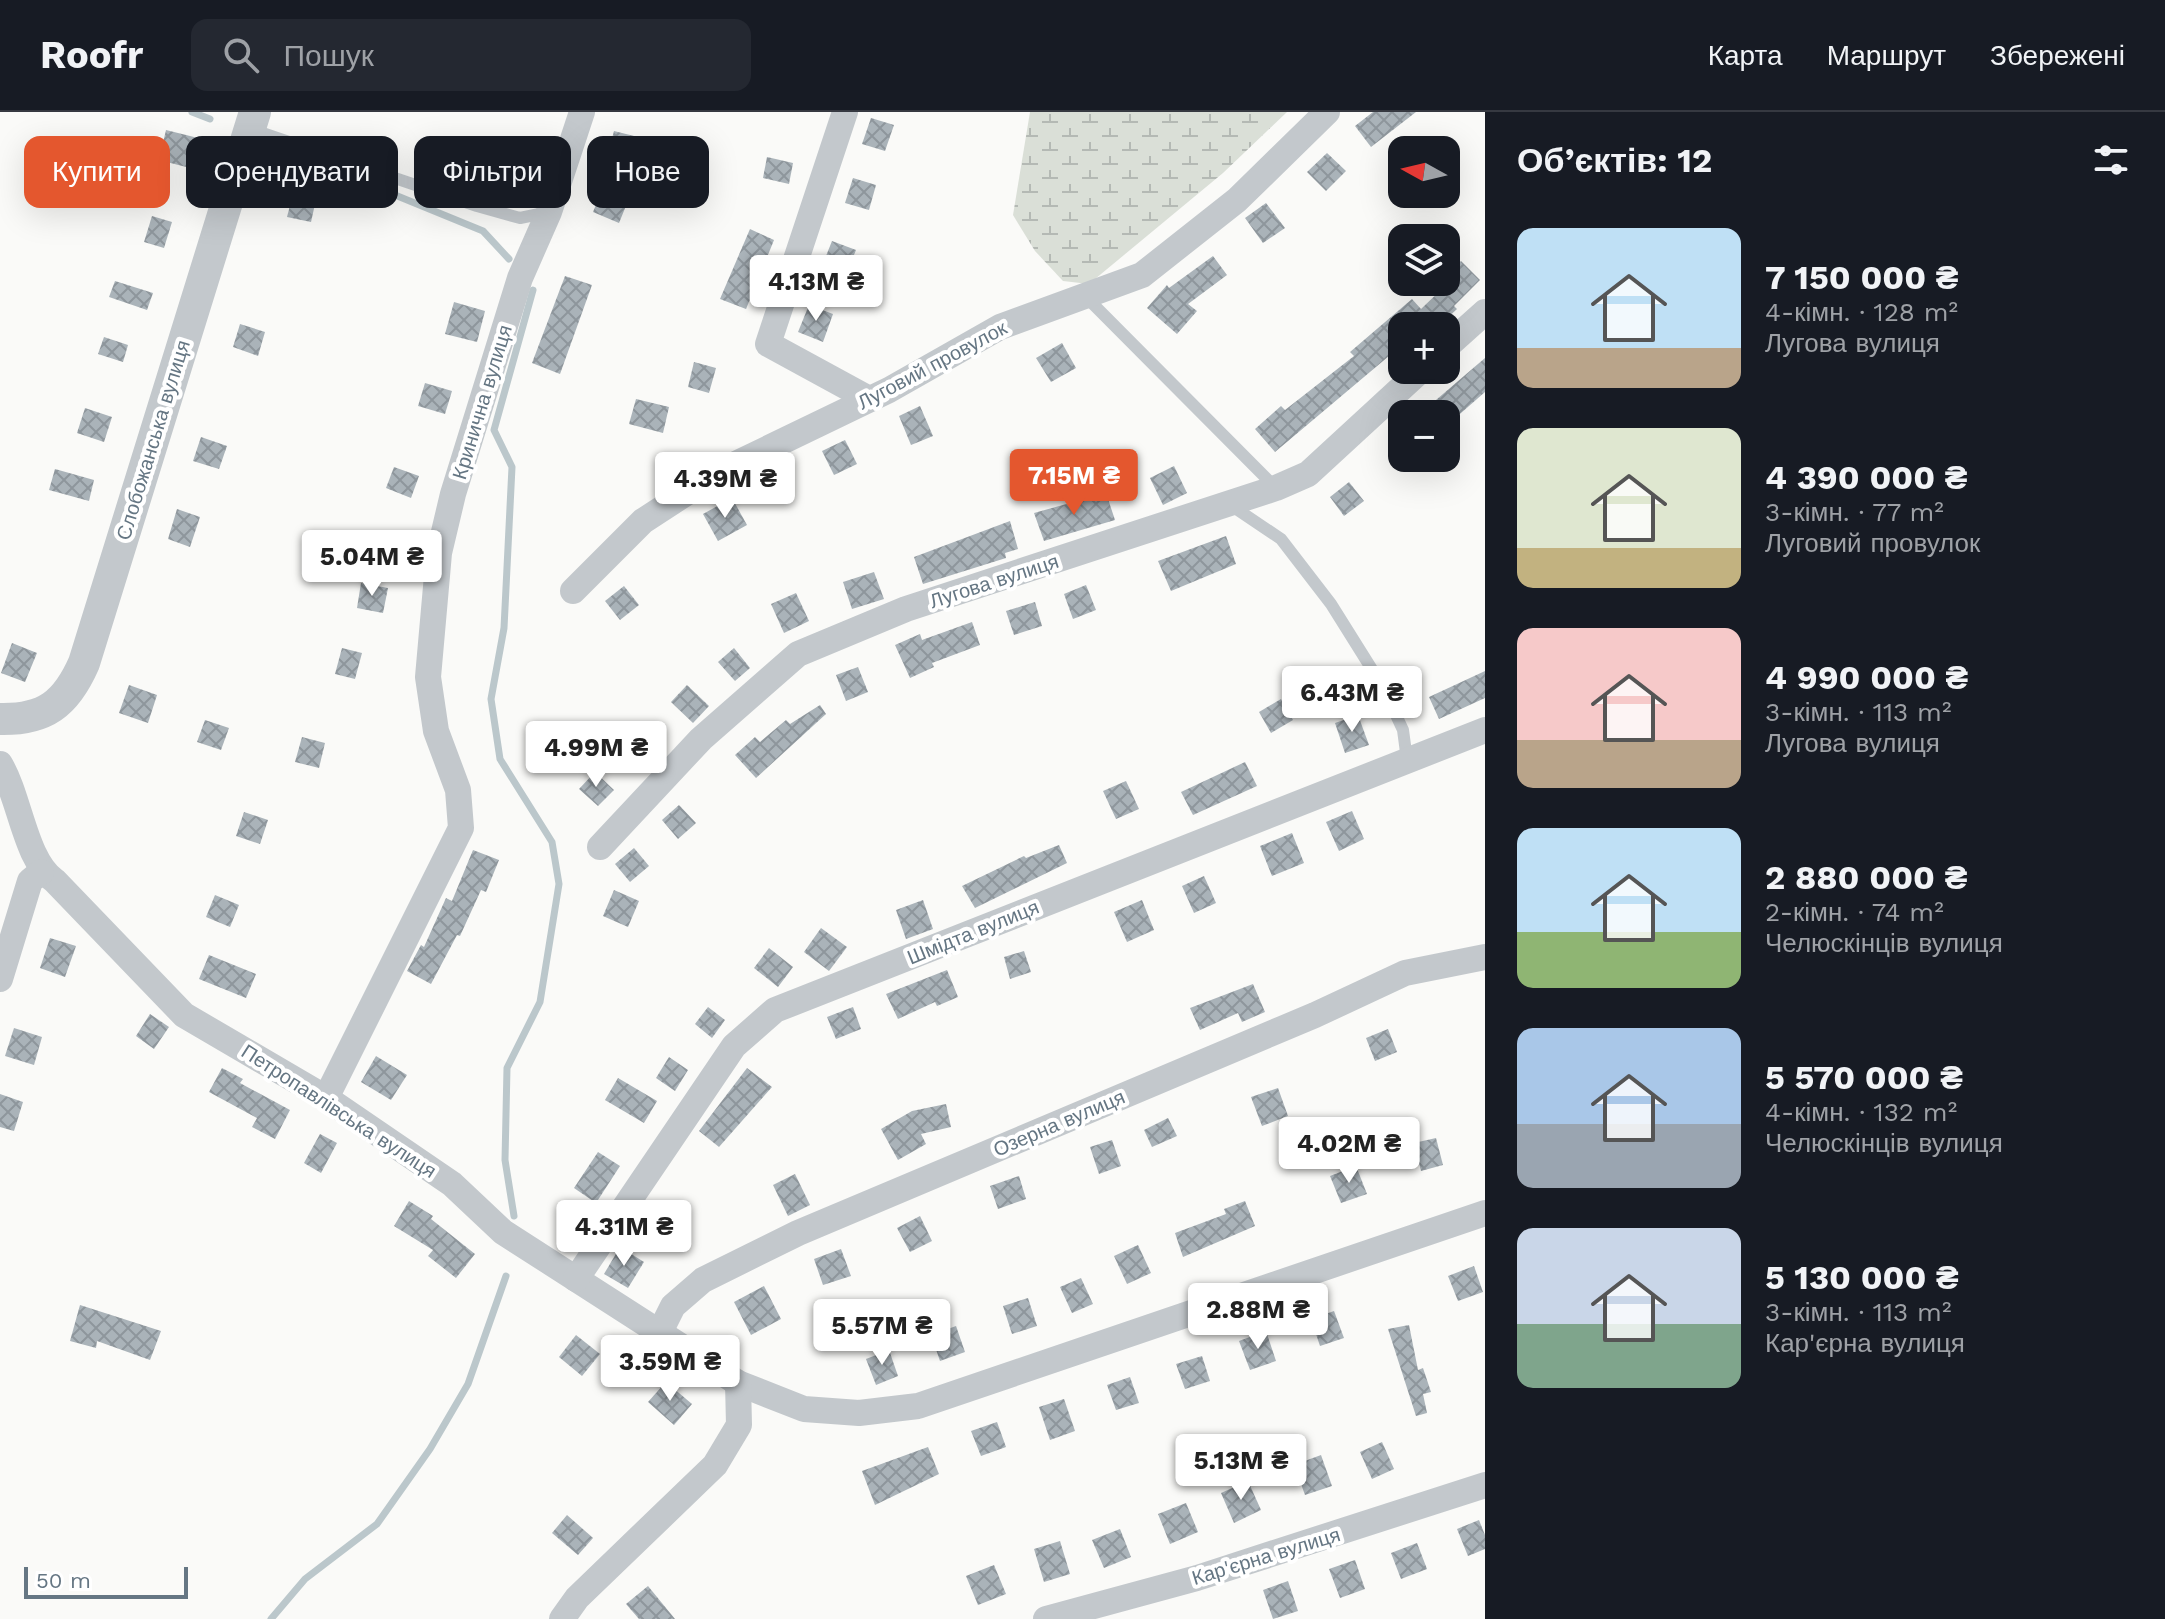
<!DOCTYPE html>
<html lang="uk">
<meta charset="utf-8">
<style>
body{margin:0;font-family:"Work Sans",sans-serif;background:#242831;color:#f1f3f6;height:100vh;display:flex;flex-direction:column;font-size:30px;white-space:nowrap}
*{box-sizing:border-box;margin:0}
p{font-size:26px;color:#9ea1a6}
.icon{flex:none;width:44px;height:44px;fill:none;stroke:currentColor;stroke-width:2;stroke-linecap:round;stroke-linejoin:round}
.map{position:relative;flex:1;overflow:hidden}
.details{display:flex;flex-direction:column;background:#171b24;width:680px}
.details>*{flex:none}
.top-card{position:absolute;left:24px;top:24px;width:760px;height:72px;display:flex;gap:16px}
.needle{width:52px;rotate:278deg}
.fabs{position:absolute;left:1388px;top:24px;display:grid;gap:16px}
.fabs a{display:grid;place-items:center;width:72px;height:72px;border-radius:16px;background:#171b24;box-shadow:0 8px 32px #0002;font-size:40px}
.scale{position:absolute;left:24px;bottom:20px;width:164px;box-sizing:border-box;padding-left:8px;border:4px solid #657683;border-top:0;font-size:22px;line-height:28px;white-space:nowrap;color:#657683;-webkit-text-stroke:6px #fff;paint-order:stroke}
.price{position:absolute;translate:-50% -68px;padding:0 18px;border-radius:8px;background:#fff;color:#222;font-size:26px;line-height:52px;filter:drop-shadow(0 2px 4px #0008)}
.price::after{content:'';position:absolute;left:50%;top:48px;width:24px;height:18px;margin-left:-12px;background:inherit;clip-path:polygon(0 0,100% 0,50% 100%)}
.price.selected{background:#e4572e;color:#fff}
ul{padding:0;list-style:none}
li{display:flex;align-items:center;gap:24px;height:200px;padding:0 32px}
li span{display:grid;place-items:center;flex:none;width:224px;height:160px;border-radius:16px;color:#555}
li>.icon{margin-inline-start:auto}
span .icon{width:96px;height:96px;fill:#fffc;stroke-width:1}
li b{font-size:34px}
h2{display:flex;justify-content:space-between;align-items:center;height:96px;padding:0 32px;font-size:34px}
.tag{padding:0 28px;border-radius:16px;background:#171b24;box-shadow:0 8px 32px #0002;font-size:28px;line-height:72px}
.tag.selected{background:#e4572e;color:#fff}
header{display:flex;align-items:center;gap:48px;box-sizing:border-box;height:112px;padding:0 40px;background:#171b24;border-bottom:2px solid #363941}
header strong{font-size:38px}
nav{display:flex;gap:44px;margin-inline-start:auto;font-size:28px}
.search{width:560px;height:72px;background:#242831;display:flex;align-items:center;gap:20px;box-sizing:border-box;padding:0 28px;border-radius:16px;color:#9ea1a6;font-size:30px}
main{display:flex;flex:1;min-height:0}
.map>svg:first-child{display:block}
</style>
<header>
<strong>Roofr</strong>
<div class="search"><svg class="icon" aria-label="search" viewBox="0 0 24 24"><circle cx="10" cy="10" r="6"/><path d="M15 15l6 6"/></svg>Пошук</div>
<nav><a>Карта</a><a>Маршрут</a><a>Збережені</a></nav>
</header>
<main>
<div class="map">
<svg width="1485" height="1507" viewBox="0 0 1485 1507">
<defs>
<pattern id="wetland-marsh" width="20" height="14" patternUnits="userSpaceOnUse" patternTransform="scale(2)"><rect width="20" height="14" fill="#dadfd7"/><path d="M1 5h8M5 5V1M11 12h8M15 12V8" fill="none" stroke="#b4b9b4"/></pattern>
<pattern id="building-cross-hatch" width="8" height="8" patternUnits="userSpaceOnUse" patternTransform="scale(2)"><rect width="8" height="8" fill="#aab3b9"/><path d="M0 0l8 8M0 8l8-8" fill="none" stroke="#8e969c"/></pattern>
</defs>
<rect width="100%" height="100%" fill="#fafaf8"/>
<path fill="url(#wetland-marsh)" d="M1030,0H1287L1223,61L1089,172L1063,169L1035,139L1013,103Z"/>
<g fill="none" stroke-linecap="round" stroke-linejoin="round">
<g stroke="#bbc7cb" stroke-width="7">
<path d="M192,0L210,7"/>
<path d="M285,38L483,119L509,147"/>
<path d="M514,1104L505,1048L507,956L540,890L559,772L552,730L500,647L491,587L504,516L512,355L494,318L533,178"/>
<path d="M271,1507L305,1467L377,1412L430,1337L468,1272L506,1164"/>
</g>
</g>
<g fill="url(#building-cross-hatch)">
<path d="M1373,0H1416L1371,35L1355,14Z"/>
<path d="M871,6L894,13L885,39L862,32Z"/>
<path d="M166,18L198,26L190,56L159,48Z"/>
<path d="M614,19L638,25L625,76L632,79L619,111L593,100L613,51L606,49Z"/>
<path d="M449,27L472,35L464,56L442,48Z"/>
<path d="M512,30L539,41L527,73L499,62Z"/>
<path d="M1327,41L1346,59L1326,79L1307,60Z"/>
<path d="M767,45L793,51L789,72L763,66Z"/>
<path d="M853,66L876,73L869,98L845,91Z"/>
<path d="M294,78L317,83L311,110L287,105Z"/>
<path d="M1266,91L1285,116L1263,131L1245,106Z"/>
<path d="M152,104L172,110L164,136L144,130Z"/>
<path d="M750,117L774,128L746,197L720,187Z"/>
<path d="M832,129L856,138L846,163L822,154Z"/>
<path d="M1213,144L1227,163L1188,192L1197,199L1177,222L1147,196L1167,173L1169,176Z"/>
<path d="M1461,149L1480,168L1454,194L1457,197L1443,210L1438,206L1433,211L1435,214H1402V233L1275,340L1255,317L1281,294L1285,298L1354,244L1350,240L1412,187L1421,197L1446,173V164Z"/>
<path d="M565,164L592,173L560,262L532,251Z"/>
<path d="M115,169L153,181L147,198L109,185Z"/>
<path d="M454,190L485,199L477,230L445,222Z"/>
<path d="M809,193L833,202L823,230L798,220Z"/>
<path d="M240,212L265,220L258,244L233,235Z"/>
<path d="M104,225L128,233L123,250L98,242Z"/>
<path d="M1062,231L1076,256L1051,270L1036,246Z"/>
<path d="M1485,246V280L1453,308L1436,288Z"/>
<path d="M694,250L716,256L709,281L688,275Z"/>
<path d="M425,271L452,279L445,302L418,294Z"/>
<path d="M636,287L669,295L663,321L629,312Z"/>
<path d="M920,294L933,324L911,333L899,304Z"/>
<path d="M85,296L112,305L104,330L77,321Z"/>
<path d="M201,325L227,334L219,357L193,349Z"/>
<path d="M845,328L857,352L834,363L822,339Z"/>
<path d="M1174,354L1187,381L1163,393L1150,366Z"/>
<path d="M394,355L419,364L411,386L386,376Z"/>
<path d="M55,357L94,368L89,389L49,378Z"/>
<path d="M1349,370L1364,389L1344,404L1330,385Z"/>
<path d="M1106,381L1115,408L1044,429L1034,401Z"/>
<path d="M732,386L747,413L718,429L703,402Z"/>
<path d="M177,397L200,405L190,435L168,427Z"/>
<path d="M1010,409L1018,437L1005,441L1006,446L923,472L914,445Z"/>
<path d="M1226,424L1236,452L1171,479L1158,449Z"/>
<path d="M874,460L884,487L852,497L843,470Z"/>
<path d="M361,471L388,476L383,501L357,496Z"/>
<path d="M1086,473L1096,498L1073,507L1064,482Z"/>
<path d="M624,474L639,493L620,508L605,489Z"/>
<path d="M796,481L809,509L784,521L771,492Z"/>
<path d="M1035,490L1042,514L1014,523L1006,499Z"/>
<path d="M972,510L980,533L932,551L934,555L910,566L895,533L920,522L922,528Z"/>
<path d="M12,531L37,541L25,570L1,561Z"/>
<path d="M342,536L362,541L355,567L335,562Z"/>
<path d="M734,536L750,556L735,569L718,550Z"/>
<path d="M858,555L868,580L846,589L836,563Z"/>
<path d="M1485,559V586L1439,607L1429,585Z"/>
<path d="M129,573L157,583L148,611L119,601Z"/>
<path d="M687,573L709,594L693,611L671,590Z"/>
<path d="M1281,587L1293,608L1271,621L1259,600Z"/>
<path d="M820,593L826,602L756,666L735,643L755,625L760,630L786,608L790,612Z"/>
<path d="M1358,603L1369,633L1345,641L1335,611Z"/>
<path d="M205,608L229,616L221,638L197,630Z"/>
<path d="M644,618L663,635L648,651L629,634Z"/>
<path d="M302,625L325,631L319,656L295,650Z"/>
<path d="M1245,650L1257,674L1193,703L1181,680Z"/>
<path d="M595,660L614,678L598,694L579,677Z"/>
<path d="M1126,669L1139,697L1116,707L1103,679Z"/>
<path d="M679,693L696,711L678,727L662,708Z"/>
<path d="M1352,699L1364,727L1339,739L1326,710Z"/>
<path d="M244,700L268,708L260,732L236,724Z"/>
<path d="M1292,721L1304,751L1272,764L1260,734Z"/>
<path d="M1059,733L1067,751L975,796L962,774L1024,744L1026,746Z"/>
<path d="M634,736L649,754L630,770L615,752Z"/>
<path d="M473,738L499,748L486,780L481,778L460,824L457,823L431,872L407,859L421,833L424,835L446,786L452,789Z"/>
<path d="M1204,764L1216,791L1194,801L1182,774Z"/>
<path d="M614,778L639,789L628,815L603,804Z"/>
<path d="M215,783L239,793L230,815L206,805Z"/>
<path d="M923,788L933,817L906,827L896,798Z"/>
<path d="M1142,788L1154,818L1127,830L1114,800Z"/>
<path d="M821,816L847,835L829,859L804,840Z"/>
<path d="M50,826L76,834L65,865L40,856Z"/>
<path d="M769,836L793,855L778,875L754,856Z"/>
<path d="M1024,839L1031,860L1010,867L1004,845Z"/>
<path d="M209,843L256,862L246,886L199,867Z"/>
<path d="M947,858L958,885L937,894L935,890L898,907L886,882Z"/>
<path d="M1253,872L1265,900L1242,910L1238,901L1200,918L1190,896Z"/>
<path d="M708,895L725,908L712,926L695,912Z"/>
<path d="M853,895L861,917L836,927L827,905Z"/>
<path d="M150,902L169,915L154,937L136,924Z"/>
<path d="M14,916L42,925L34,953L5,944Z"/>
<path d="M1388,917L1397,940L1375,949L1366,926Z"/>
<path d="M376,944L407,963L391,988L361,970Z"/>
<path d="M669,945L688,958L675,979L656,966Z"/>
<path d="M222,956L243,967L240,971L290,998L275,1027L252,1015L257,1006L209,980Z"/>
<path d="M747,956L772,975L719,1035L699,1019Z"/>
<path d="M618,966L657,989L644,1011L605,988Z"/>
<path d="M1278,976L1288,1004L1262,1014L1251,985Z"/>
<path d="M0,982L23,990L14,1019L0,1015Z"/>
<path d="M946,992L951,1015L921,1022L926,1032L898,1048L881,1017L912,999Z"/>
<path d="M1168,1006L1177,1024L1152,1035L1144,1018Z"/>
<path d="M320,1022L337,1031L321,1061L304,1051Z"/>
<path d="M1436,1026L1443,1053L1421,1059L1414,1031Z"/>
<path d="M1112,1028L1121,1054L1099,1062L1090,1035Z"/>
<path d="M598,1040L620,1054L596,1091L574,1076Z"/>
<path d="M1356,1054L1367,1082L1341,1091L1330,1064Z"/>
<path d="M795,1062L810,1093L788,1104L773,1073Z"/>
<path d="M1019,1064L1026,1087L998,1097L990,1074Z"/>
<path d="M409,1089L433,1104L431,1107L475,1142L456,1166L428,1144L433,1138L394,1114Z"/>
<path d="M1245,1089L1255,1114L1183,1145L1175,1121L1226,1102L1224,1097Z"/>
<path d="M920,1104L932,1129L910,1140L897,1116Z"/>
<path d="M1138,1133L1151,1161L1127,1172L1114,1144Z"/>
<path d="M620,1135L644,1150L628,1176L604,1162Z"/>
<path d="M841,1137L851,1164L823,1173L814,1147Z"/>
<path d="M1474,1154L1483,1180L1458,1189L1448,1164Z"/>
<path d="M1081,1166L1093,1192L1072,1201L1060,1175Z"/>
<path d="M764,1174L781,1207L751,1223L734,1190Z"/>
<path d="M1028,1186L1037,1214L1012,1222L1003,1194Z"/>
<path d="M80,1193L161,1219L150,1248L97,1229L96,1236L70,1229Z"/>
<path d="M1334,1199L1344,1226L1320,1234L1311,1207Z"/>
<path d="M1409,1213L1418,1258L1423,1256L1431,1280L1423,1282L1427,1301L1416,1304L1388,1217Z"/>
<path d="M956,1214L965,1240L940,1249L931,1223Z"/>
<path d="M1266,1219L1276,1249L1250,1258L1239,1229Z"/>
<path d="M576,1223L600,1242L582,1264L559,1245Z"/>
<path d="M889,1238L898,1264L876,1273L866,1247Z"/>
<path d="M1202,1244L1210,1269L1185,1277L1176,1252Z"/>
<path d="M1130,1265L1139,1291L1116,1298L1107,1273Z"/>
<path d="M666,1270L692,1292L674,1313L648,1290Z"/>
<path d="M1064,1287L1075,1319L1050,1328L1039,1295Z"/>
<path d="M997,1310L1006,1335L981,1344L971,1319Z"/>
<path d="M1382,1330L1394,1357L1372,1367L1360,1340Z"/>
<path d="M928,1335L939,1362L875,1393L862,1359Z"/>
<path d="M1321,1343L1332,1374L1305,1383L1294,1353Z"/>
<path d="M1248,1369L1261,1398L1234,1411L1221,1381Z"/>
<path d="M1186,1391L1198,1420L1170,1432L1158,1402Z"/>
<path d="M567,1403L593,1426L578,1443L552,1421Z"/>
<path d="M1479,1408L1485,1423V1437L1468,1444L1457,1417Z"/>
<path d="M1120,1417L1131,1445L1104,1456L1092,1428Z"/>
<path d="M1060,1429L1070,1462L1044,1470L1034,1437Z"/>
<path d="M1417,1431L1427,1457L1401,1467L1391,1441Z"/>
<path d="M1355,1448L1365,1477L1340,1486L1329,1457Z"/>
<path d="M994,1453L1006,1482L978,1493L966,1464Z"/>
<path d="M1288,1469L1298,1499L1273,1507L1263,1478Z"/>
<path d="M648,1474L675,1507H639L626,1492Z"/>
</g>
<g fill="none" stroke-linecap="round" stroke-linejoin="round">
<g stroke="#c3c8cc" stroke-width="12">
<path d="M251,17L477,94L520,106L549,100"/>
<path d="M1086,185L1276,376"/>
<path d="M1232,394L1281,427L1331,492L1383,575L1403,618L1407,648"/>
</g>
<g stroke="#c3c8cc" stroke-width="26">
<path d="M845,0L768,232L869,287"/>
<path d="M1446,235L1485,200"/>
<path d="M573,479L643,409L717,361L889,278L1000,215L1142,163L1237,88L1327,0"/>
<path d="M0,652C20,685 25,749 55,769L184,903L326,986L452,1072L503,1120L738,1271L804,1297L859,1301L918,1294L1485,1101"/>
<path d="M600,735L701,627L798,542L906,497L1276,376L1308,362L1421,258"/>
<path d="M0,867L30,769L41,760"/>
<path d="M326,986L461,716L458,678L436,619L428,565L439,441L453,382L520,166L549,100L582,0"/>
<path d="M576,1167L734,934L775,898L1485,618"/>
<path d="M660,1220L673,1194L703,1168L798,1121L1315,903L1405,861L1485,845"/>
<path d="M562,1507L577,1486L715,1353L739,1313L738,1271"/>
<path d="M1046,1507L1197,1466L1485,1373"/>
</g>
<path stroke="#c3c8cc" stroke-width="32" d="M0,607C45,608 66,592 84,551L255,0"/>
</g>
<g text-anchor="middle" stroke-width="8" stroke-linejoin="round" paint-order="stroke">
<g font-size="20" fill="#657683" stroke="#fff">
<text transform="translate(932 253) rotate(-28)" y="7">Луговий провулок</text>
<text transform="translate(482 290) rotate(-73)" y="7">Кринична вулиця</text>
<text transform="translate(153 328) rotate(-73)" y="7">Слобожанська вулиця</text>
<text transform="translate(994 469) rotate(-18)" y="7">Лугова вулиця</text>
<text transform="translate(973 820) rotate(-22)" y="7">Шмідта вулиця</text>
<text transform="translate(339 999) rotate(33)" y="7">Петропавлівська вулиця</text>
<text transform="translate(1059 1011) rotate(-23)" y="7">Озерна вулиця</text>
<text transform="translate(1266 1444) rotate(-17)" y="7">Кар'єрна вулиця</text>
</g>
</g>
</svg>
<div class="fabs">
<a><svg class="needle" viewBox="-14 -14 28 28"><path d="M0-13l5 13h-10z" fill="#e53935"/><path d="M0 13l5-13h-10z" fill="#9ea1a6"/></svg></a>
<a><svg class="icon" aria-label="layers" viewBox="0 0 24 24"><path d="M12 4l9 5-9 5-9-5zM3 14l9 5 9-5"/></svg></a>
<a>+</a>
<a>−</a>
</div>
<div class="scale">50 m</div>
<b class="price" style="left:816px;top:211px">4.13M ₴</b>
<b class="price selected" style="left:1074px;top:405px">7.15M ₴</b>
<b class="price" style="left:725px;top:408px">4.39M ₴</b>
<b class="price" style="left:372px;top:486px">5.04M ₴</b>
<b class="price" style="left:1352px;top:622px">6.43M ₴</b>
<b class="price" style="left:596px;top:677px">4.99M ₴</b>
<b class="price" style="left:1349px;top:1073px">4.02M ₴</b>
<b class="price" style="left:624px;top:1156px">4.31M ₴</b>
<b class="price" style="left:1258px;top:1239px">2.88M ₴</b>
<b class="price" style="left:882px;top:1255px">5.57M ₴</b>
<b class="price" style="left:670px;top:1291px">3.59M ₴</b>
<b class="price" style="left:1241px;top:1390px">5.13M ₴</b>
<div class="top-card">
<a class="tag selected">Купити</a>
<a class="tag">Орендувати</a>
<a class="tag">Фільтри</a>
<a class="tag">Нове</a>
</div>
</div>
<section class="details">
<h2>Об’єктів: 12<svg class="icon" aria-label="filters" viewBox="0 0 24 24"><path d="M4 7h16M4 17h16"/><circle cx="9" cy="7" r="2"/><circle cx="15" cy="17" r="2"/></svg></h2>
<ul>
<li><span style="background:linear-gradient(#bfe0f5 75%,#b9a48a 0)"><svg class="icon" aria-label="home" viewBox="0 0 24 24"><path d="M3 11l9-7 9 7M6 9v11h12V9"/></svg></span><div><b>7 150 000 ₴</b><p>4-кімн. · 128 m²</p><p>Лугова вулиця</p></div></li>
<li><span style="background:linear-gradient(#dfe7d0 75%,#c2b280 0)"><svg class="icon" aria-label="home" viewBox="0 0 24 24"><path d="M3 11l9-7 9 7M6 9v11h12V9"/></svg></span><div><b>4 390 000 ₴</b><p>3-кімн. · 77 m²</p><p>Луговий провулок</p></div></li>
<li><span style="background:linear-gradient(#f6c9c9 70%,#b9a48a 0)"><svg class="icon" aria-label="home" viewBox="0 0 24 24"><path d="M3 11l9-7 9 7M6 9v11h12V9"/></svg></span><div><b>4 990 000 ₴</b><p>3-кімн. · 113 m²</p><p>Лугова вулиця</p></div></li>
<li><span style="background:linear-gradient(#bfe0f5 65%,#8fb573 0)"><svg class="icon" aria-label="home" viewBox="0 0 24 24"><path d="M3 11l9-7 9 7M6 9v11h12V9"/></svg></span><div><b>2 880 000 ₴</b><p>2-кімн. · 74 m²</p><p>Челюскінців вулиця</p></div></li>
<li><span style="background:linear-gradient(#a9c7e8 60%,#9aa5b1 0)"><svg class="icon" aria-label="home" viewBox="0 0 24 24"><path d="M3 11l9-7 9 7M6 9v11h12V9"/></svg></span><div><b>5 570 000 ₴</b><p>4-кімн. · 132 m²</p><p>Челюскінців вулиця</p></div></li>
<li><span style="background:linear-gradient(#c9d6e8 60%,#7fa58c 0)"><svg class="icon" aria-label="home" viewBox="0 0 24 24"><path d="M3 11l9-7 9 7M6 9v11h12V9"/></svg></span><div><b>5 130 000 ₴</b><p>3-кімн. · 113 m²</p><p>Кар'єрна вулиця</p></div></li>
</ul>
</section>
</main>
